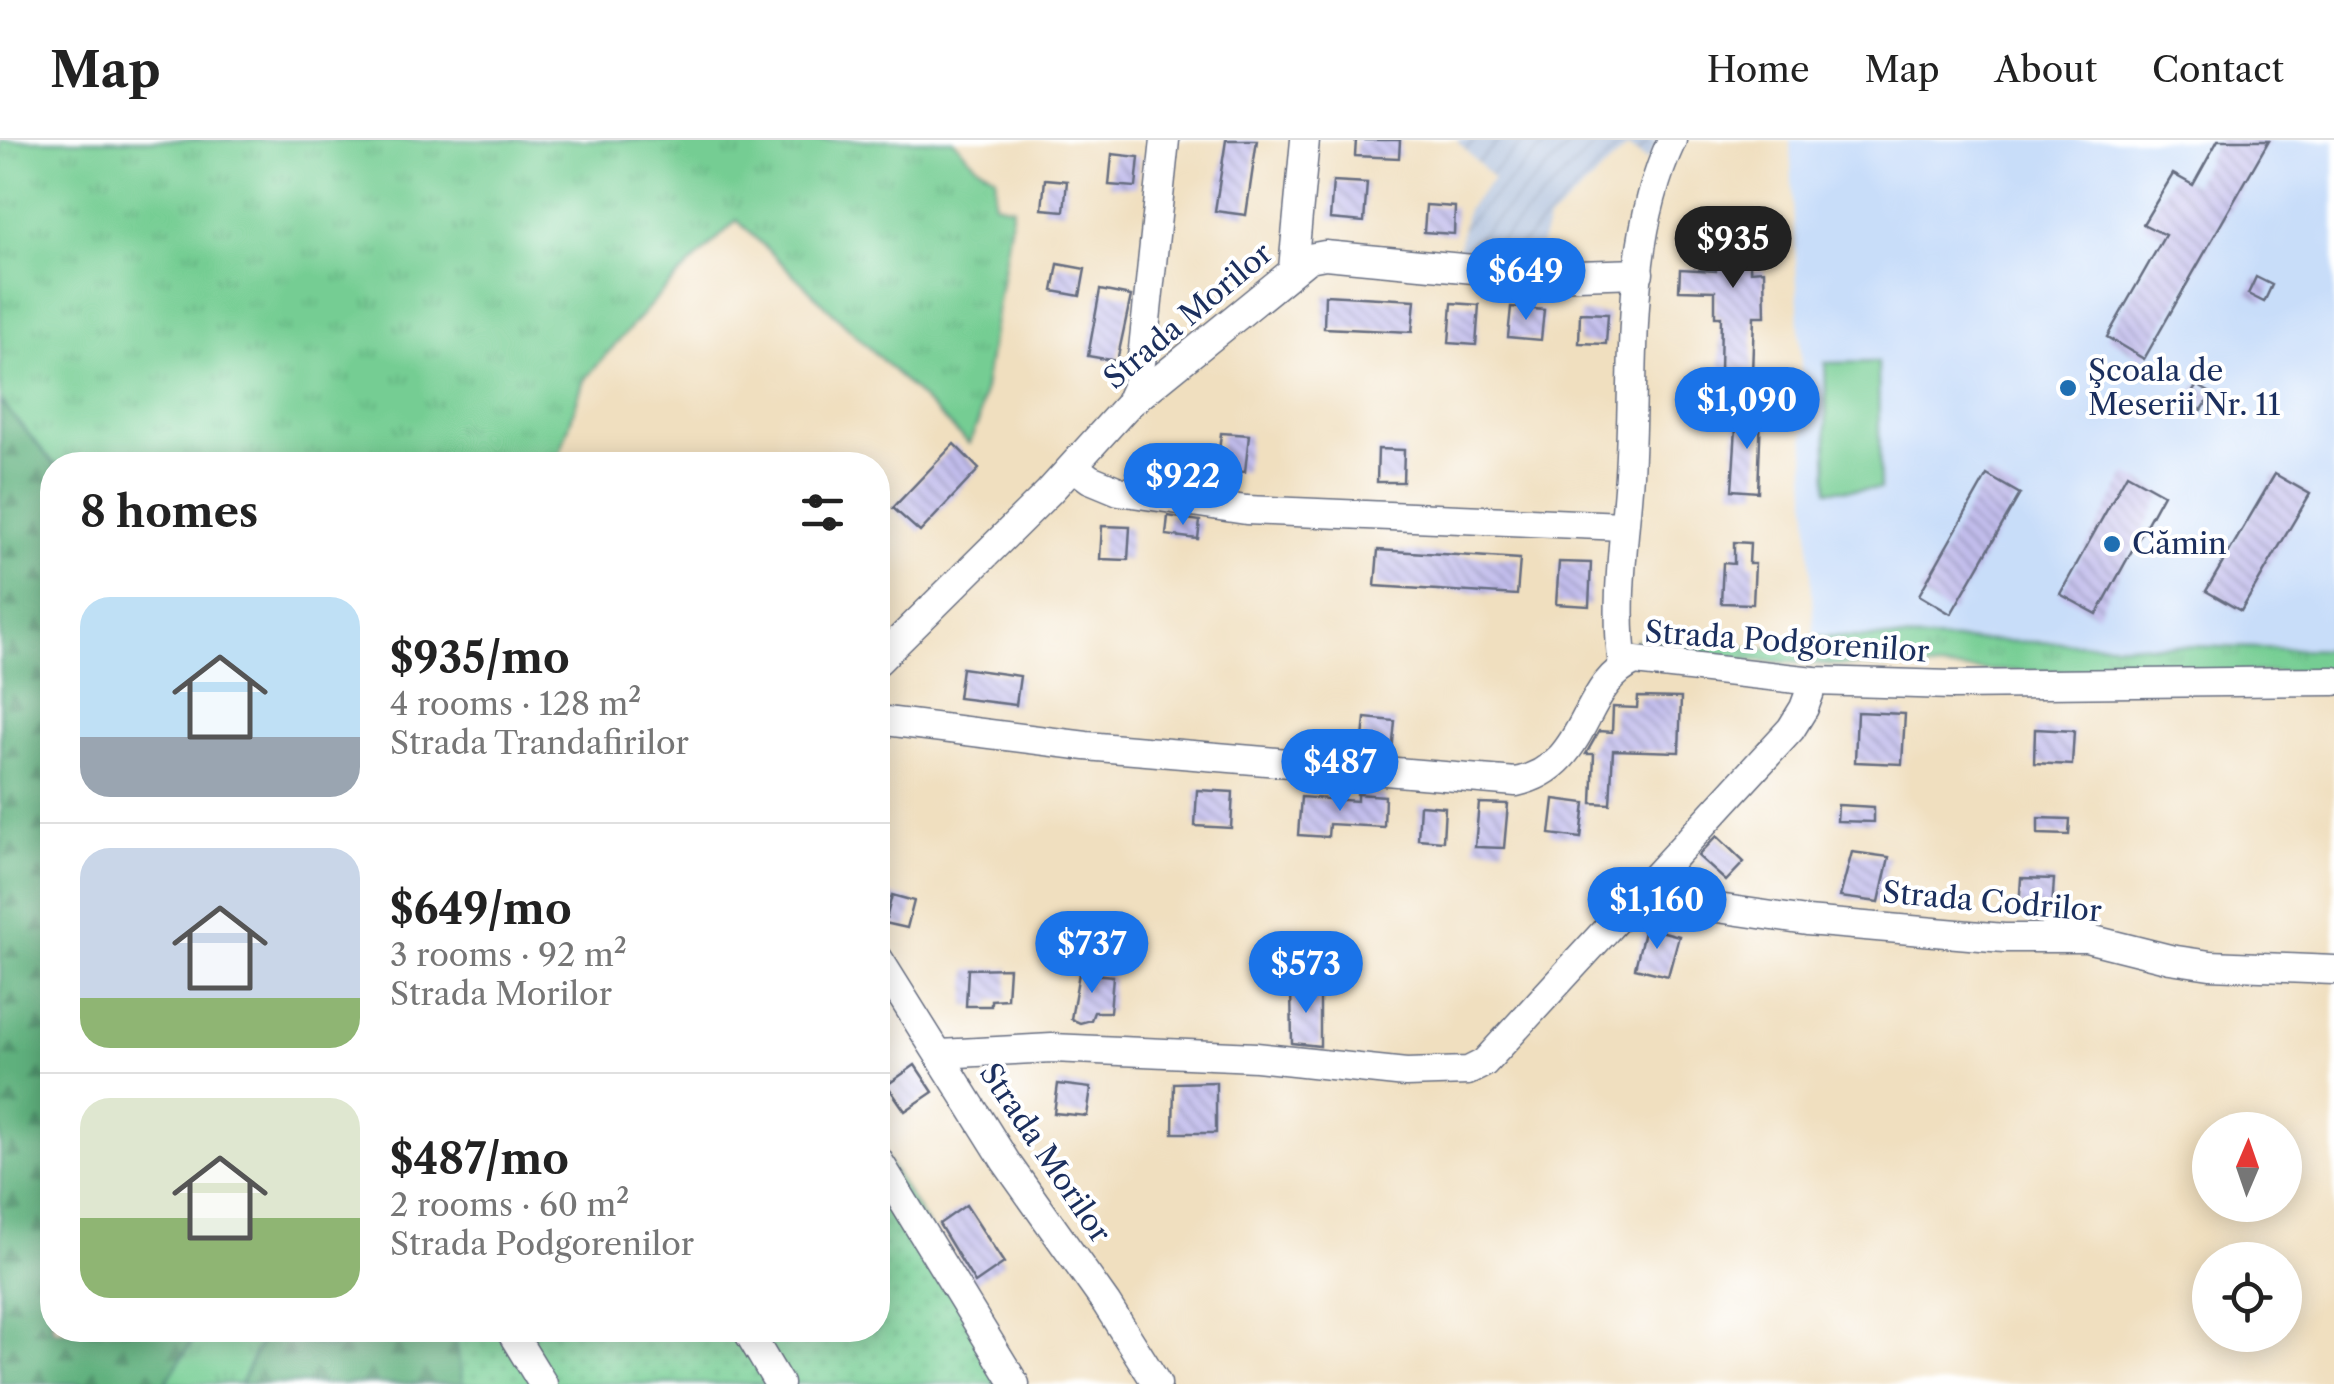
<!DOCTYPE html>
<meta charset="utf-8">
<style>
body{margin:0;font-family:"Libre Caslon Text",serif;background:#f6f6f6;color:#222;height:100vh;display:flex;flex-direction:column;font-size:38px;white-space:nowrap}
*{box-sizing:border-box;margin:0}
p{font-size:32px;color:#767676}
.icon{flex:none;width:55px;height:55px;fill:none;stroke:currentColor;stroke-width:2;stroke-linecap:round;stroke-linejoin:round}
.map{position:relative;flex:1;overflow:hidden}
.sheet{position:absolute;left:40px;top:312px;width:850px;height:890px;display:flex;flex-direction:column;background:#fff;border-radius:40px;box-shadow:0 5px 25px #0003}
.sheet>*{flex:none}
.needle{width:65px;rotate:2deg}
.buttons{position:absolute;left:2192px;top:972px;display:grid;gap:20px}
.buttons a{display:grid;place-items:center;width:110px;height:110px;border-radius:50%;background:#fff;box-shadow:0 5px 25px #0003;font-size:50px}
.price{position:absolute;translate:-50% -85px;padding:0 22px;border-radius:35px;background:#1a73e8;color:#fff;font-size:32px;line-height:65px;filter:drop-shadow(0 2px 5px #0008)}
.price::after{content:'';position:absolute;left:50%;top:60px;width:30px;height:22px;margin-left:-15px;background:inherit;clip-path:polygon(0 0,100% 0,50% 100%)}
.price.active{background:#222;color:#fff}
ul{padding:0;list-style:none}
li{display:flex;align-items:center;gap:30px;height:250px;padding:0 40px}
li+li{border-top:2px solid #e0e0e0}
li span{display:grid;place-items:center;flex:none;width:280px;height:200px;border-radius:30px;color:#555}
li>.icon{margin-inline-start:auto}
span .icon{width:120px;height:120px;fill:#fffc;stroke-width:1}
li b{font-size:42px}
h2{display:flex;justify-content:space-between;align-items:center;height:120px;padding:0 40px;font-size:42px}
header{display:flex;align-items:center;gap:60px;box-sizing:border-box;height:140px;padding:0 50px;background:#fff;border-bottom:2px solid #e0e0e0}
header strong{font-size:48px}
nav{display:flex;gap:55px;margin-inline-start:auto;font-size:35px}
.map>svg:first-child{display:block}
</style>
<header>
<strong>Map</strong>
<nav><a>Home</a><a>Map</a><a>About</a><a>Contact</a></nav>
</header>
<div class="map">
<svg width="2334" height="1244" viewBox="0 0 2334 1244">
<defs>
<pattern id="industrial-furrows" width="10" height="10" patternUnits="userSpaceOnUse" patternTransform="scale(2.5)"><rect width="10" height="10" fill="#b6c6de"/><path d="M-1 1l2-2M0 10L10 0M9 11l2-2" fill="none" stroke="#9caac1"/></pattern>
<pattern id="grass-tufts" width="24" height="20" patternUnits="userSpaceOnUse" patternTransform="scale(2.5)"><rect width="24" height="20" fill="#74cd93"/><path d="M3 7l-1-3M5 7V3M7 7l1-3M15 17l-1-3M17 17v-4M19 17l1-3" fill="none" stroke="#64b081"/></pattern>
<pattern id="forest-firs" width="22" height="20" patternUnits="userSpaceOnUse" patternTransform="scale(2.5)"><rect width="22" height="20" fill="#5fb07d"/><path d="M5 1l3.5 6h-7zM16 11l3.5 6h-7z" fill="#4e906a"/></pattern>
<pattern id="garden-dots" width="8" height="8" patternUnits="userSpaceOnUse" patternTransform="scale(2.5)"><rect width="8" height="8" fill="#74cd93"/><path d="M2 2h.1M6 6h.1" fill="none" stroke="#64b081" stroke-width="1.8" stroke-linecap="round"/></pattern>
<pattern id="building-back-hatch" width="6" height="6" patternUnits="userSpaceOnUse" patternTransform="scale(2.5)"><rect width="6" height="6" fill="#c2bdec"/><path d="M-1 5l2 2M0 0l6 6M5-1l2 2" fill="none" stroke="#9d9ac2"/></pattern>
</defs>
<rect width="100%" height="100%" fill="#fff"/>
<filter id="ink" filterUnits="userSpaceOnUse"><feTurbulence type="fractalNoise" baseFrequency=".01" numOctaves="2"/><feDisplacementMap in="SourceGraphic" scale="20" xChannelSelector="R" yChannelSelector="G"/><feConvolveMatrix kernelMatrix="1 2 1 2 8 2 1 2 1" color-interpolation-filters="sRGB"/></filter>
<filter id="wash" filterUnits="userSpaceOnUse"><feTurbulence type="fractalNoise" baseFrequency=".0048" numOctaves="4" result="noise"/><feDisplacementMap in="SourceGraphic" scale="40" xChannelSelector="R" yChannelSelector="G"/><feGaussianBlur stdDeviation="2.25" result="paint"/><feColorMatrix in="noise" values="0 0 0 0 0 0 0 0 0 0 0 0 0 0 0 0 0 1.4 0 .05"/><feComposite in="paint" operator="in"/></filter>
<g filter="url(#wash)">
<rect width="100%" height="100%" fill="#f0dfbf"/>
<path fill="#c8ddf9" d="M1790,0H2334V510L1814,496Z"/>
<path fill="url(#industrial-furrows)" d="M1456,0H1658L1648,21L1628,7L1548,81L1534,128L1457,113L1467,69L1493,39Z"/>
<g fill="url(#grass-tufts)" stroke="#487e78" stroke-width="2.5">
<path d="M0,0H953L976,24L996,37L994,63L1013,67L979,280L969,304L737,80L663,151L584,240L556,325H55L0,261Z"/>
<path d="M1814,496L2334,510V532C2101,534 1869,533 1637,511L1636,499L1798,511Z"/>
<path d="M199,1190H376L331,1208L265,1193L240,1244H165Z"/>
</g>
<g fill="url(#forest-firs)" stroke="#3d706e" stroke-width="2.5">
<path d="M0,261L55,325L52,1190H199L165,1244H0Z"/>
<path d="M376,1190H454L463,1244H240L265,1193L331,1208Z"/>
</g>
<path fill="url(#garden-dots)" stroke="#487e78" stroke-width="2.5" d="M878,1005L1025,1244H463L454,1190H878Z"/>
<path fill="#74cd93" stroke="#487e78" stroke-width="2.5" d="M1878,222L1880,349L1828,350L1825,223Z"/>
<g id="blocks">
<g fill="url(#building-back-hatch)">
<path d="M1226,0H1257L1246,75L1215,71Z"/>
<path d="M1356,0H1400L1399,18L1355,16Z"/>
<path d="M2218,0H2269L2144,219L2107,197L2165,95L2143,84L2173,34L2193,45Z"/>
<path d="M1112,14L1139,17L1136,47L1109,45Z"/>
<path d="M1045,39L1067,41L1064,71L1042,69Z"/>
<path d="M1333,41L1367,43L1364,82L1330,79Z"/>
<path d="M1426,65L1455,67L1454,94L1424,92Z"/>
<path d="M1718,72L1752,73L1750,131L1764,130L1765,176H1754L1752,234L1720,232L1721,177H1715V151L1679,150L1680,129L1716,131Z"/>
<path d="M1058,124L1085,129L1080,156L1053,151Z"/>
<path d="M2256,137L2272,145L2264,162L2248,154Z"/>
<path d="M1100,150L1131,156L1117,221L1088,216Z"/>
<path d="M1325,155L1415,160L1412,192L1324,188Z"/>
<path d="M1452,163L1479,165L1476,205L1449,203Z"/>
<path d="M1511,167L1544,170L1541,200L1508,197Z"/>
<path d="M1580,173L1608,174L1606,204L1579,203Z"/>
<path d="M2197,245L2212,254L2202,270L2187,261Z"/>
<path d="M1737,272L1761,273L1758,352L1732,350Z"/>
<path d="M1221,293L1249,295L1245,332L1217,330Z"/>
<path d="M954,304L979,329L920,392L893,368Z"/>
<path d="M1378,309L1404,310L1403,342H1377Z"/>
<path d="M2127,334L2163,354L2097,474L2060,454Z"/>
<path d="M2275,334L2310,354L2241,471L2206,451Z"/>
<path d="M1987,335L2020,354L1951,474L1919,455Z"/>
<path d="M1168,376L1200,381L1198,399L1166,395Z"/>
<path d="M1102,386L1130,387L1128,420L1100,419Z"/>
<path d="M1734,402L1750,403L1749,424H1755L1753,464L1721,463L1723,423L1734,424Z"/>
<path d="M1378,410L1520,419L1517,455L1375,446Z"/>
<path d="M1559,422L1591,423L1589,466L1556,464Z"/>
<path d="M962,528L1020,536L1016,565L958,558Z"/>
<path d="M1638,557L1681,558L1679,612L1613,610L1610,664L1592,663L1594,614H1586L1599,591L1612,592L1613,567L1637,568Z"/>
<path d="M1857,572L1905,574L1902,624L1855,622Z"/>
<path d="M1365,578L1395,581L1392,612L1362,609Z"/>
<path d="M2035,589L2074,591L2072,625L2034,623Z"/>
<path d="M1197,650L1233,652L1231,688L1195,686Z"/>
<path d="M1357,654L1385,656L1384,687L1329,684L1328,697L1298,695L1301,657L1357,661Z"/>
<path d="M1554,659L1585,663L1581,698L1550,694Z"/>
<path d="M1479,663L1508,664L1504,708L1475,707Z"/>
<path d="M1420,665L1445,667L1443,701L1418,699Z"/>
<path d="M1838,665L1874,667V682L1837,681Z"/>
<path d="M2038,678L2070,679L2069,695L2038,694Z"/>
<path d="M1717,696L1744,722L1726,741L1698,716Z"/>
<path d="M1852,712L1889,717L1879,762L1840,757Z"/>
<path d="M2021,738L2054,739L2052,770L2019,768Z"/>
<path d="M892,755L914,761L907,788L885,783Z"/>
<path d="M1645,787L1679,796L1668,836L1635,828Z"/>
<path d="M1009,828L1007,859L991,860V866H966L968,829Z"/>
<path d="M1079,833L1113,836L1110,872H1094L1091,880L1080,883L1071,879Z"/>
<path d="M1291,848H1320V906L1292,903Z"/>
<path d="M915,925L933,952L905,971L887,945Z"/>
<path d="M1216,942V993H1173L1174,943Z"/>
<path d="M1058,944L1091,948L1087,976L1054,973Z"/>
<path d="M966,1065L1004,1123L975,1143L939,1084Z"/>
</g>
</g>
</g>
<g filter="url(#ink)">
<use href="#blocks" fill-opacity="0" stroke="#666d80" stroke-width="2.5"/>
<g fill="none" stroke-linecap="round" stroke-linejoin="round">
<defs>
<g id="minor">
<path d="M1293,129L1305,0"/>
<path d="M1128,265L1138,242L1143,209L1165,0"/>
<path d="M1074,327L1090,339L1119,351L1246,370L1623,386"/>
<path d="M878,521L1049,352L1127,266L1309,118L1325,115L1547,136L1639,133"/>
<path d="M1623,526C1614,462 1625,397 1629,334C1636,223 1624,103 1672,0"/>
<path d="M878,580L1086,606L1516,642C1591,626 1579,545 1635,521L1814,541L1952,545L2334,541"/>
<path d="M1646,750L1697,765L1807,781L2004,798H2086L2170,819L2210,825L2334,830"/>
<path d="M878,818L1006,1022L1106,1163L1157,1244"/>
<path d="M940,914L1052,908L1256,917L1406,933L1468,931L1484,923L1791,589L1804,568L1814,541"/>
<path d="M878,1020L1015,1244"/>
<path d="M510,1190L543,1244"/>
<path d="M747,1190L779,1244"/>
</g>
</defs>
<use href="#minor" stroke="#666d80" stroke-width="31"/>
<use href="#minor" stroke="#fff" stroke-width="28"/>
</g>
</g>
<g fill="#1f6fb2" stroke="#fff" stroke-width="4">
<circle cx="2068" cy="248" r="10"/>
<circle cx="2112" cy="404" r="10"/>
</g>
<g text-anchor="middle" stroke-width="8" stroke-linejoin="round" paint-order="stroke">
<g font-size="30" fill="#1b2f5e" stroke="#fff">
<text transform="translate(1188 176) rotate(-40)" y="10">Strada Morilor</text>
<text transform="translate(1787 502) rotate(4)" y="10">Strada Podgorenilor</text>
<text transform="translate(1992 762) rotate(5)" y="10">Strada Codrilor</text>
<text transform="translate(1045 1013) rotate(56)" y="10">Strada Morilor</text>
</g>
<g font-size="30" fill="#1b2f5e" stroke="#fff" text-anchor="start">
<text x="2088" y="241">Şcoala de<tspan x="2088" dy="34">Meserii Nr. 11</tspan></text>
<text x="2132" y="414">Cămin</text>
</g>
</g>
</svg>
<div class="buttons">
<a><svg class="needle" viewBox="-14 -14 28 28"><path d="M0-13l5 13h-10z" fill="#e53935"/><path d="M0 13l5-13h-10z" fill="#767676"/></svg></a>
<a><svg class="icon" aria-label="locate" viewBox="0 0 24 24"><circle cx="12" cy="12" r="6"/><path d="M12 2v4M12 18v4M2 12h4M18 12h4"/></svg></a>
</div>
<b class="price active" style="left:1733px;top:151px">$935</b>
<b class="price" style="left:1526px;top:183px">$649</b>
<b class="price" style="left:1747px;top:312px">$1,090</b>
<b class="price" style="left:1183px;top:388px">$922</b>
<b class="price" style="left:1340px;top:674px">$487</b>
<b class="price" style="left:1657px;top:812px">$1,160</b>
<b class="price" style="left:1092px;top:856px">$737</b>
<b class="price" style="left:1306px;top:876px">$573</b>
<section class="sheet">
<h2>8 homes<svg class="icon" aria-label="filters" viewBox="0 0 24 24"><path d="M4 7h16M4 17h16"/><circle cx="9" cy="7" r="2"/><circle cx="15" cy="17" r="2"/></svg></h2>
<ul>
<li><span style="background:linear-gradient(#bfe0f5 70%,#9aa5b1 0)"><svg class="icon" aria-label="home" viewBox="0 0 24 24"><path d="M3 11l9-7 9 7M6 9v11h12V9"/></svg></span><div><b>$935/mo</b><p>4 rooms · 128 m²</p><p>Strada Trandafirilor</p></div></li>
<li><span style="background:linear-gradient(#c9d6e8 75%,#8fb573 0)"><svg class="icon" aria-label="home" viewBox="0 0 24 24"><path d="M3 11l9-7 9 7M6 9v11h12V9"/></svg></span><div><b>$649/mo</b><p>3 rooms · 92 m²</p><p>Strada Morilor</p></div></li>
<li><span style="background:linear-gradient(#dfe7d0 60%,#8fb573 0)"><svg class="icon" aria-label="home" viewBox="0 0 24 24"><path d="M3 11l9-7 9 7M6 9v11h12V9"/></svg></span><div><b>$487/mo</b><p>2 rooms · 60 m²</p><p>Strada Podgorenilor</p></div></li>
</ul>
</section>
</div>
